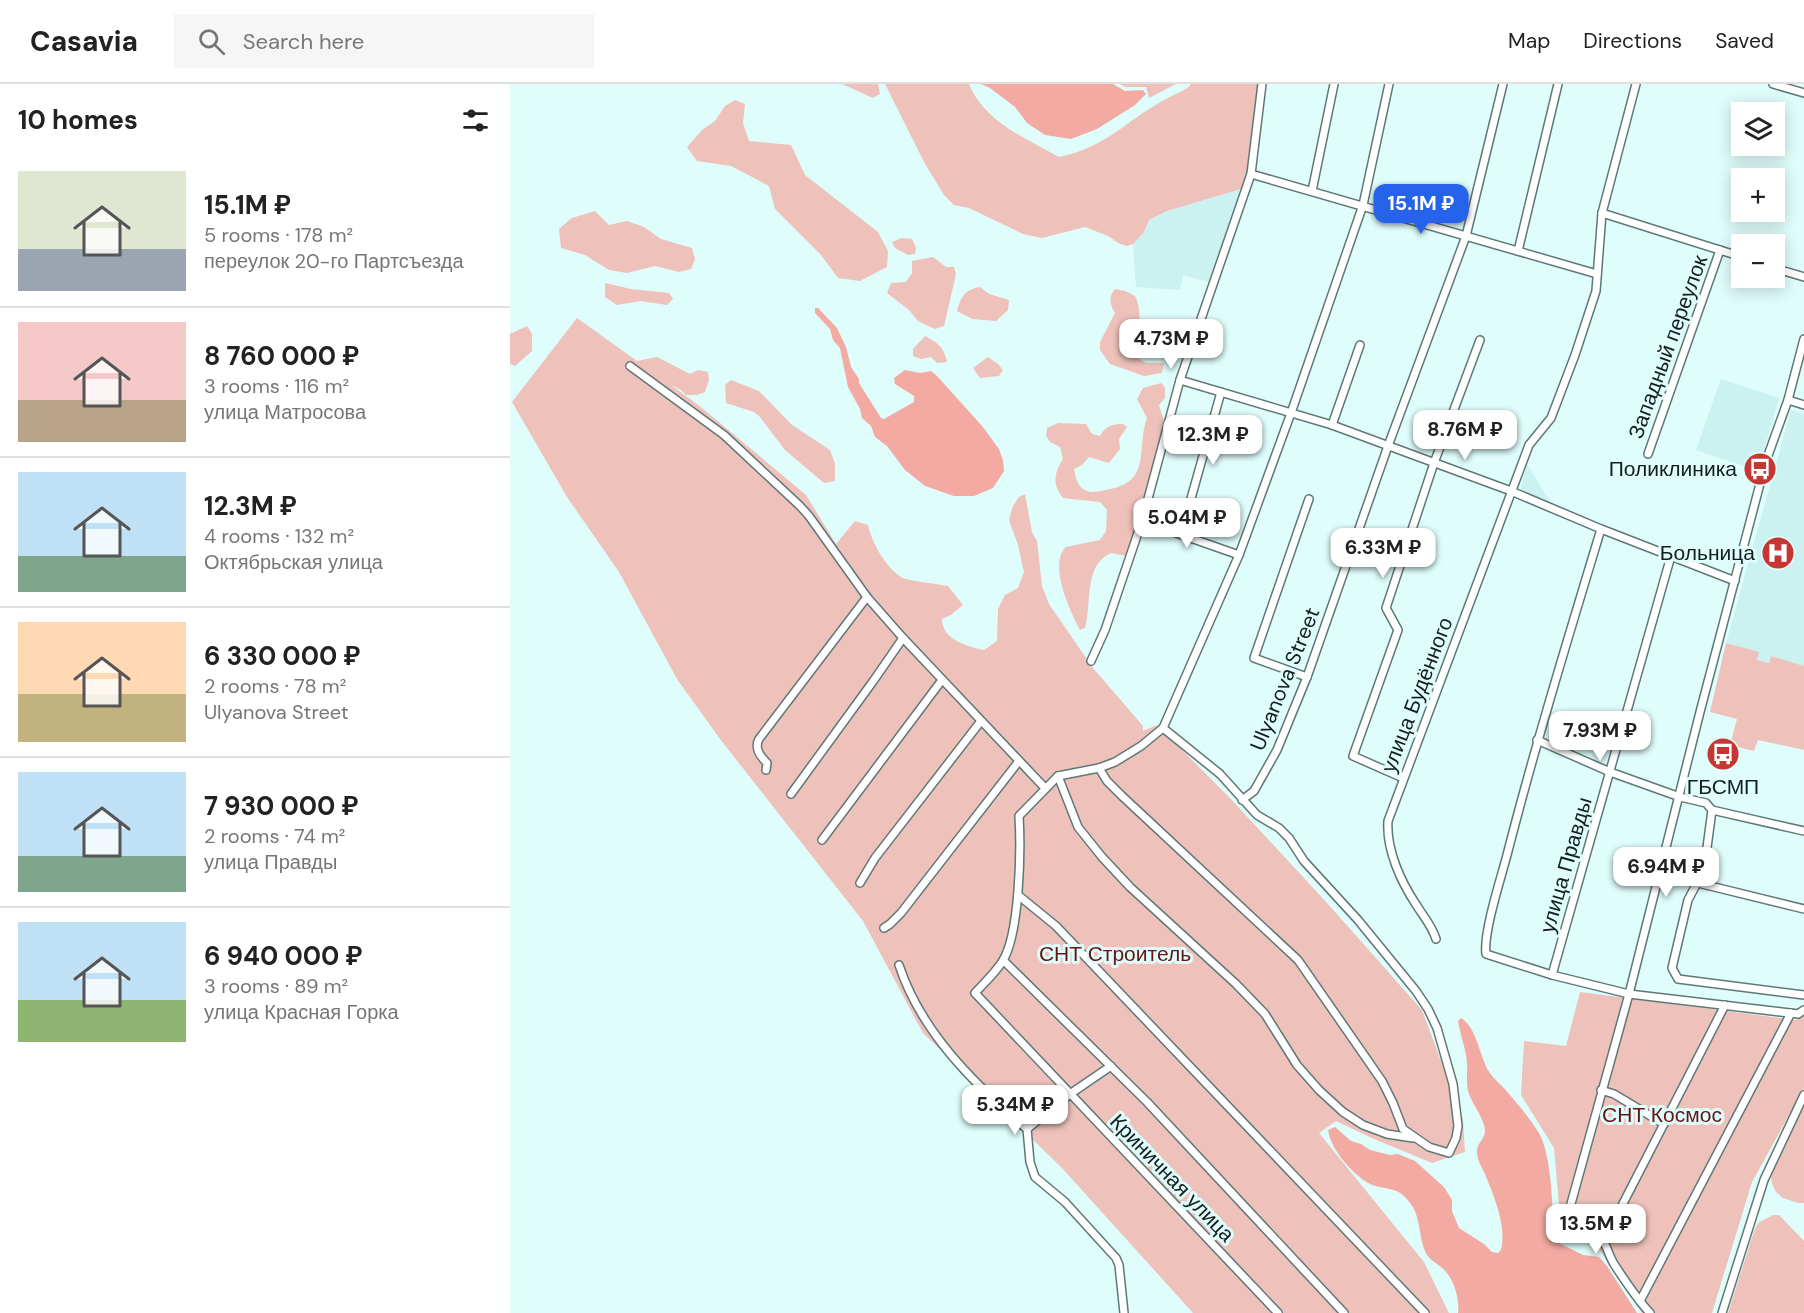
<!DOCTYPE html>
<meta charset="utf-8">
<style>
body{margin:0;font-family:"DM Sans",sans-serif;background:#f6f6f6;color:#222;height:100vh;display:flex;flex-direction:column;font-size:22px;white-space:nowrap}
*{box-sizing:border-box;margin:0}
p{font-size:20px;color:#767676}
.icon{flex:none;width:33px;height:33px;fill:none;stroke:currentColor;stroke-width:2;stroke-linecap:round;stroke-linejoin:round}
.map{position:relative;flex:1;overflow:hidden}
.drawer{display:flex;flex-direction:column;background:#fff;width:510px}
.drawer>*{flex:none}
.controls{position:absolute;left:1221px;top:18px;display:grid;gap:12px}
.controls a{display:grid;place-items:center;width:54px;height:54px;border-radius:0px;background:#fff;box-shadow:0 3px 15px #0003;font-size:30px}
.price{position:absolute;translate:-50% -51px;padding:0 14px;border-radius:12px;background:#fff;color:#222;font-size:20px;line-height:39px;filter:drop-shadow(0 2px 3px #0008)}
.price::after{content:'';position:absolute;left:50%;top:36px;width:18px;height:14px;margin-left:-9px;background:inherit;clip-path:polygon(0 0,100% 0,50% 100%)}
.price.current{background:#2563eb;color:#fff}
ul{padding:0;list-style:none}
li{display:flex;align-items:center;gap:18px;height:150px;padding:0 18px}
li+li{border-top:2px solid #e0e0e0}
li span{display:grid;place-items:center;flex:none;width:168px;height:120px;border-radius:0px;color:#555}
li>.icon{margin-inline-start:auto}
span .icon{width:72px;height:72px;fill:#fffc;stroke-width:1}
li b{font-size:26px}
h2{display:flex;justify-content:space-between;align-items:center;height:72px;padding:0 18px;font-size:26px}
header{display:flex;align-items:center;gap:36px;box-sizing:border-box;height:84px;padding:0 30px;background:#fff;border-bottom:2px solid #e0e0e0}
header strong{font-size:28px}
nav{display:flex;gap:33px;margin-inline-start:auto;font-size:21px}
.search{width:420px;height:54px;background:#f6f6f6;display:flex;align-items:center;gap:15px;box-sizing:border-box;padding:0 21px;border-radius:0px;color:#767676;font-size:22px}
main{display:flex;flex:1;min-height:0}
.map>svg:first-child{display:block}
</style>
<header>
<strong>Casavia</strong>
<div class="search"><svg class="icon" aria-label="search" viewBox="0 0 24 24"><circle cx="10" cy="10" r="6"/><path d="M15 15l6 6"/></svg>Search here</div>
<nav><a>Map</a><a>Directions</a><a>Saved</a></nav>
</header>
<main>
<section class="drawer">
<h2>10 homes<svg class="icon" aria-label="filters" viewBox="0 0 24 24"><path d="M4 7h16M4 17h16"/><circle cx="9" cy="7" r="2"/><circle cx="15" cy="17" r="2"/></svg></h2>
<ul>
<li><span style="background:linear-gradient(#dfe7d0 65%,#9aa5b1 0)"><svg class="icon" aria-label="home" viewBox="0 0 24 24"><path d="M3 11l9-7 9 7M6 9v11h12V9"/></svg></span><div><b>15.1M ₽</b><p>5 rooms · 178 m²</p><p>переулок 20-го Партсъезда</p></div></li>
<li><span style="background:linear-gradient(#f6c9c9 65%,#b9a48a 0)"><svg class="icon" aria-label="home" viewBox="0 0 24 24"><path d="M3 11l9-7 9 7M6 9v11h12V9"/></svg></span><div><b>8 760 000 ₽</b><p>3 rooms · 116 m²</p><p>улица Матросова</p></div></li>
<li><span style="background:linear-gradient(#bfe0f5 70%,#7fa58c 0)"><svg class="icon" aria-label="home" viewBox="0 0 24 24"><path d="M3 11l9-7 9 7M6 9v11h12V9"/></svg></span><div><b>12.3M ₽</b><p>4 rooms · 132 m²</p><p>Октябрьская улица</p></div></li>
<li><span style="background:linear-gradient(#ffd9b3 60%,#c2b280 0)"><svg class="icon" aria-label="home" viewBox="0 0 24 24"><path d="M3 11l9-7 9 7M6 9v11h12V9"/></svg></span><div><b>6 330 000 ₽</b><p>2 rooms · 78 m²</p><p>Ulyanova Street</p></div></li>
<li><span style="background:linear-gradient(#bfe0f5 70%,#7fa58c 0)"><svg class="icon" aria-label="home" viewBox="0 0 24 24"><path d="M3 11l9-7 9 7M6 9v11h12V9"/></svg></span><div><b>7 930 000 ₽</b><p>2 rooms · 74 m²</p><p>улица Правды</p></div></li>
<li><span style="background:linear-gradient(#bfe0f5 65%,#8fb573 0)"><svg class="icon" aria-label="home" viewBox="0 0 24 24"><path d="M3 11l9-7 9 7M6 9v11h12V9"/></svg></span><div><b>6 940 000 ₽</b><p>3 rooms · 89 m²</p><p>улица Красная Горка</p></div></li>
</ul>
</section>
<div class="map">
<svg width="1294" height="1229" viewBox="0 0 1294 1229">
<rect width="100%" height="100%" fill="#dffdfb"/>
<g fill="#cbf2f0">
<path d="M731,105L698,198L673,191L670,206L626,203L623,160L634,148L639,136L657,127Z"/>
<path d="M1211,295L1269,314L1248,387L1186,366Z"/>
<path d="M1281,326L1294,330V582L1261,572L1259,579L1247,576L1248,568L1216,559Z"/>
<path d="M1017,380L1044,424L1010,407Z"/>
</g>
<g fill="#eec1bb">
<path d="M332,0H368L370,10L363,14Z"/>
<path d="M375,0H459C474,37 516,55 549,73C596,64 616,36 656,15C665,10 672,8 680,2V0H748L736,96L731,105L657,127L639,136L634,148L623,160L617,162L610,160L598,152L575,143L532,154L513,150L459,124L444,121L434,111L414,78Z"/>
<path d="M609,0H666L639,14L636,3H616Z"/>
<path d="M225,16L235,20L233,39L239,57L281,61L295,91L368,148L378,167L377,183L350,197L328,194L311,171L265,125L259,102L221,82L187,77L177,63L192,46L205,37L215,22Z"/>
<path d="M85,127L99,141L117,137L134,143L151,155L182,164L185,175L181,185L169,188L145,182L117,189L99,186L75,171L51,164L49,145L62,134Z"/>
<path d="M392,154L402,155L406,164L405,170L398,171L385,164L382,158Z"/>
<path d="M423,173L436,183H444L446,190L434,242L425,245L408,237L399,226L377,209L381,199L396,198L402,189V177Z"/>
<path d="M95,199L121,205L159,209L163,215L157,221L131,217L107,221L95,213Z"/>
<path d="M470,203L479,210L499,216L498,226L486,237L462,235L447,227C451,213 454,206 470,203Z"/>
<path d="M605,205L615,207L625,212C635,232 625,252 628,274L636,279H654L652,289L634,292L600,280L590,266V258L605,229C600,221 598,213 605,205Z"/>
<path d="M67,234L127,277L147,273L180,290L188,286L198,288L199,296L195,308L187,311H176L171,306L161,301L192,324L296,411L326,460L345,437L358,441C361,457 376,484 391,493C397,497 428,500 438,502L453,521L441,531L432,535C432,556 457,562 474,566L487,557L488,525L495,511L508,504L514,488L508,461L499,436L503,422L509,413L515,410L522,448L527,457L532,502L539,520L583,584L633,642V647L647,641L718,712L818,820L912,926L953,1036L955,1068L922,1079L864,1055L826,1037L809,1049L914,1178L939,1229H683L552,1084L413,949L353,837L210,655L167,595L109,488L57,413L2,318Z"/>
<path d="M17,242L22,250V267L5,282L0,280V250Z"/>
<path d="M415,252C428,259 434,263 437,278L427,279L421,273L411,275L403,272V265Z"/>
<path d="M478,273L488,280L493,286L489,292L470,294L463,284Z"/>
<path d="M221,296L249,307L282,341L320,366L325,380V397L314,399L275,366L250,333L244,328L216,319L215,301Z"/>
<path d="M651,299L655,304V314L649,321L658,349L617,472L601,469C573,481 582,521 575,544L570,546C560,527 538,480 556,463L590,456L596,447L597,426L590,418L553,414C542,401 544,389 553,375L550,363L540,358L536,352L537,344L548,339L576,340L582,350L590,352C595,342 603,340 613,340L617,343L609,355L610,365L599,379L579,373L572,381L564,385C566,396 569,407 582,408C588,408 594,406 600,405C642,397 626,364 637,334L627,315L633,304Z"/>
<path d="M1216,559L1249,568L1247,576L1259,579L1261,572L1294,582V666L1248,656L1244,667L1220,661L1227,635L1200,628Z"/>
<path d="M1070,908L1286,936L1294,932V1004L1242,1098L1202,1229H1132L1089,1165L1051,1144L1044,1064L1011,1011L1014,957L1056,962Z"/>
<path d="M1294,1023V1119H1288L1273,1114L1266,1108L1262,1100L1261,1093L1272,1062Z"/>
<path d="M1263,1131H1269L1294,1157V1229H1218L1244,1147L1248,1139Z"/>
</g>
<g fill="#f2aaa2">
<path d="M471,0H603L615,7L633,6L636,10L625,21L587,45L561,55L535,51L517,39L505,23L480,4Z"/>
<path d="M308,224L327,244L336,263L341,283L349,295V299L371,334L374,335L404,318V312L385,300L384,294L395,286L410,289L421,287L427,292L473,343L489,365L493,376L494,387L483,404L464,412H444L415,402L395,386L377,362L365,353L361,342L352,334L350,325L338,303L330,264L323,256L320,245L305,229V224Z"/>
<path d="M951,934C967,944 969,970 978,986C984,996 992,1001 999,1010C1008,1020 1020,1035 1027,1046C1042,1067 1042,1122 1044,1149L1049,1159L1073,1171L1089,1173L1097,1182L1127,1229H948C950,1214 943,1192 931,1183C925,1178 918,1175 915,1167C907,1146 912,1129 894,1112C885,1103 870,1105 860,1100C842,1090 821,1066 818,1046L825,1043L841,1057L851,1060L860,1066L880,1071L888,1070L905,1077L934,1103L942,1116V1127L949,1144L974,1160L982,1168L988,1169L991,1166C997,1141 984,1113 975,1090C972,1084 967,1075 967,1068C966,1060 975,1055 975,1047C975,1036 963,1021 959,1010C955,999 958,989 957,978C956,965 950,950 948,937Z"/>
</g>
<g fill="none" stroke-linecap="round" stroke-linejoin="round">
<defs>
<g id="street">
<path d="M1263,0L1294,9"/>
<path d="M741,90L1087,190"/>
<path d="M802,107L824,0"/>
<path d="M1092,129L1232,173"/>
<path d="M1008,167L1048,0"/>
<path d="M1264,184L1294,193"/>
<path d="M120,282L214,351L290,422L299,432L357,513L393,554L535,704"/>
<path d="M670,296L822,341L1001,407L1091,445L1225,497"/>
<path d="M1278,316L1294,321"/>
<path d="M822,341L850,261"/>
<path d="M1138,370L1210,166"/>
<path d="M632,437L729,471"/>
<path d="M1091,445C1058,554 1025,662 997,771C991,794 973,849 976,870L1042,891L1119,910L1288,930L1294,926"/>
<path d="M671,450L711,308"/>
<path d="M581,577L595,546L632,437L670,296L741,90L752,0"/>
<path d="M797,593L744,574L799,415"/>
<path d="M1027,656L1100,688L1170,713L1196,719L1202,726L1294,747"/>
<path d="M589,684L597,697L612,712L788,876L872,997L883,1019L893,1045L919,1063L939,1069L946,1054L948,1042L943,1000L927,944L918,925L906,907L848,836L794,777L779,754L769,744L747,731L710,690L653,644"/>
<path d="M256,686L257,679C250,672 244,664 249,655L357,513"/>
<path d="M548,692L568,743L592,773L620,803L726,900L755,930L787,981L809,1006L833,1028L853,1041L877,1050L903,1054"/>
<path d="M893,694L843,672L888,546L876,524L924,379L970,256"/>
<path d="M281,710L364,596L393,554"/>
<path d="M732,716L744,707L767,666L797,593L878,362L956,152L993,0"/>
<path d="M1202,726L1194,786L1178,816L1162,884L1168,895L1294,911"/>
<path d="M312,756L432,596"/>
<path d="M350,799L365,774L471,637"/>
<path d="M1188,799L1294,825"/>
<path d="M508,811L546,842L915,1229"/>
<path d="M374,844L380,840L391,829L509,677"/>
<path d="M926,855C922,842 914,833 907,822C891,798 876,766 878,737L1019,361L1041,334L1065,271L1086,207L1092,129L1126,0"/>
<path d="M494,877L637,1018L834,1229"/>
<path d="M389,881C411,948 464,1000 517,1045L520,1078L525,1093L555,1118L606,1174L609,1181L614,1229"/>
<path d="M1042,891L1161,472"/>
<path d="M1091,1006L1104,1010L1154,1040"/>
<path d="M517,1045L560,1010L601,982"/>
<path d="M1091,1154L1103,1139L1215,921"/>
<path d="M1130,1217L1281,929"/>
<path d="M768,1229L465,909C474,899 485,889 492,878C510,851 511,765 509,732L548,692L589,684L605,678L631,662L653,644L729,471L781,329L853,121L879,0"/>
<path d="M1140,1229C1126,1214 1115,1197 1104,1180C1099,1172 1097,1162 1092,1155C1080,1140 1063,1150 1059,1127L1119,910L1190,628L1256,377L1278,316L1294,255"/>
<path d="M1212,1229L1254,1096L1294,1011"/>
</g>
</defs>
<use href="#street" stroke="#5e7877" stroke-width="10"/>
<use href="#street" stroke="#fff" stroke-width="7"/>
</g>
<defs>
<symbol id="bus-disc" viewBox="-11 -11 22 22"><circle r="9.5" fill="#c63733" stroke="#dffdfb"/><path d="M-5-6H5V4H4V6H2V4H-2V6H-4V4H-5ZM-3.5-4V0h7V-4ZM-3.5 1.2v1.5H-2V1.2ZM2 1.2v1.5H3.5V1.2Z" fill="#fff"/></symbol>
<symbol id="hospital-disc" viewBox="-11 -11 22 22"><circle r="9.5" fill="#c63733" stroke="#dffdfb"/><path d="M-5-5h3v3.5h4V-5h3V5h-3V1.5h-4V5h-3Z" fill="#fff"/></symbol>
</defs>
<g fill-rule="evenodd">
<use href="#bus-disc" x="1231" y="366" width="38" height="38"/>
<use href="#hospital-disc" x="1249" y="450" width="38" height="38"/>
<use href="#bus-disc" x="1194" y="651" width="38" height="38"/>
</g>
<g text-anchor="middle" stroke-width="6" stroke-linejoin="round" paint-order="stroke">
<g font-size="21" fill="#141e1e" stroke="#dffdfb">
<text transform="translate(1158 263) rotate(-70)" y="7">Западный переулок</text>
<text transform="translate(775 595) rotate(-68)" y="7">Ulyanova Street</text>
<text transform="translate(907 611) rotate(-69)" y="7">улица Будённого</text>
<text transform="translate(1056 781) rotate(-74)" y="7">улица Правды</text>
<text transform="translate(662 1094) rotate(46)" y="7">Криничная улица</text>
</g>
<g font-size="21" fill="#141e1e" stroke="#dffdfb" text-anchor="end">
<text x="1227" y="392">Поликлиника</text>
<text x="1245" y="476">Больница</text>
<text x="1213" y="710" text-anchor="middle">ГБСМП</text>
</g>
<g font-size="21" fill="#671514" stroke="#dffdfb">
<text x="605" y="877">СНТ Строитель</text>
<text x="1152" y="1038">СНТ Космос</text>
</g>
</g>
</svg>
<div class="controls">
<a><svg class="icon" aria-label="layers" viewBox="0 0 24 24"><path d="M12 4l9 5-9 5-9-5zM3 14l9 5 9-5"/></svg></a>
<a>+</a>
<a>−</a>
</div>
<b class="price current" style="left:911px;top:151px">15.1M ₽</b>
<b class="price" style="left:661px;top:286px">4.73M ₽</b>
<b class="price" style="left:955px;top:377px">8.76M ₽</b>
<b class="price" style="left:703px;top:382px">12.3M ₽</b>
<b class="price" style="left:677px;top:465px">5.04M ₽</b>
<b class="price" style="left:873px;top:495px">6.33M ₽</b>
<b class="price" style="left:1090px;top:678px">7.93M ₽</b>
<b class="price" style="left:1156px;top:814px">6.94M ₽</b>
<b class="price" style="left:505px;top:1052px">5.34M ₽</b>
<b class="price" style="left:1086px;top:1171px">13.5M ₽</b>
</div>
</main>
